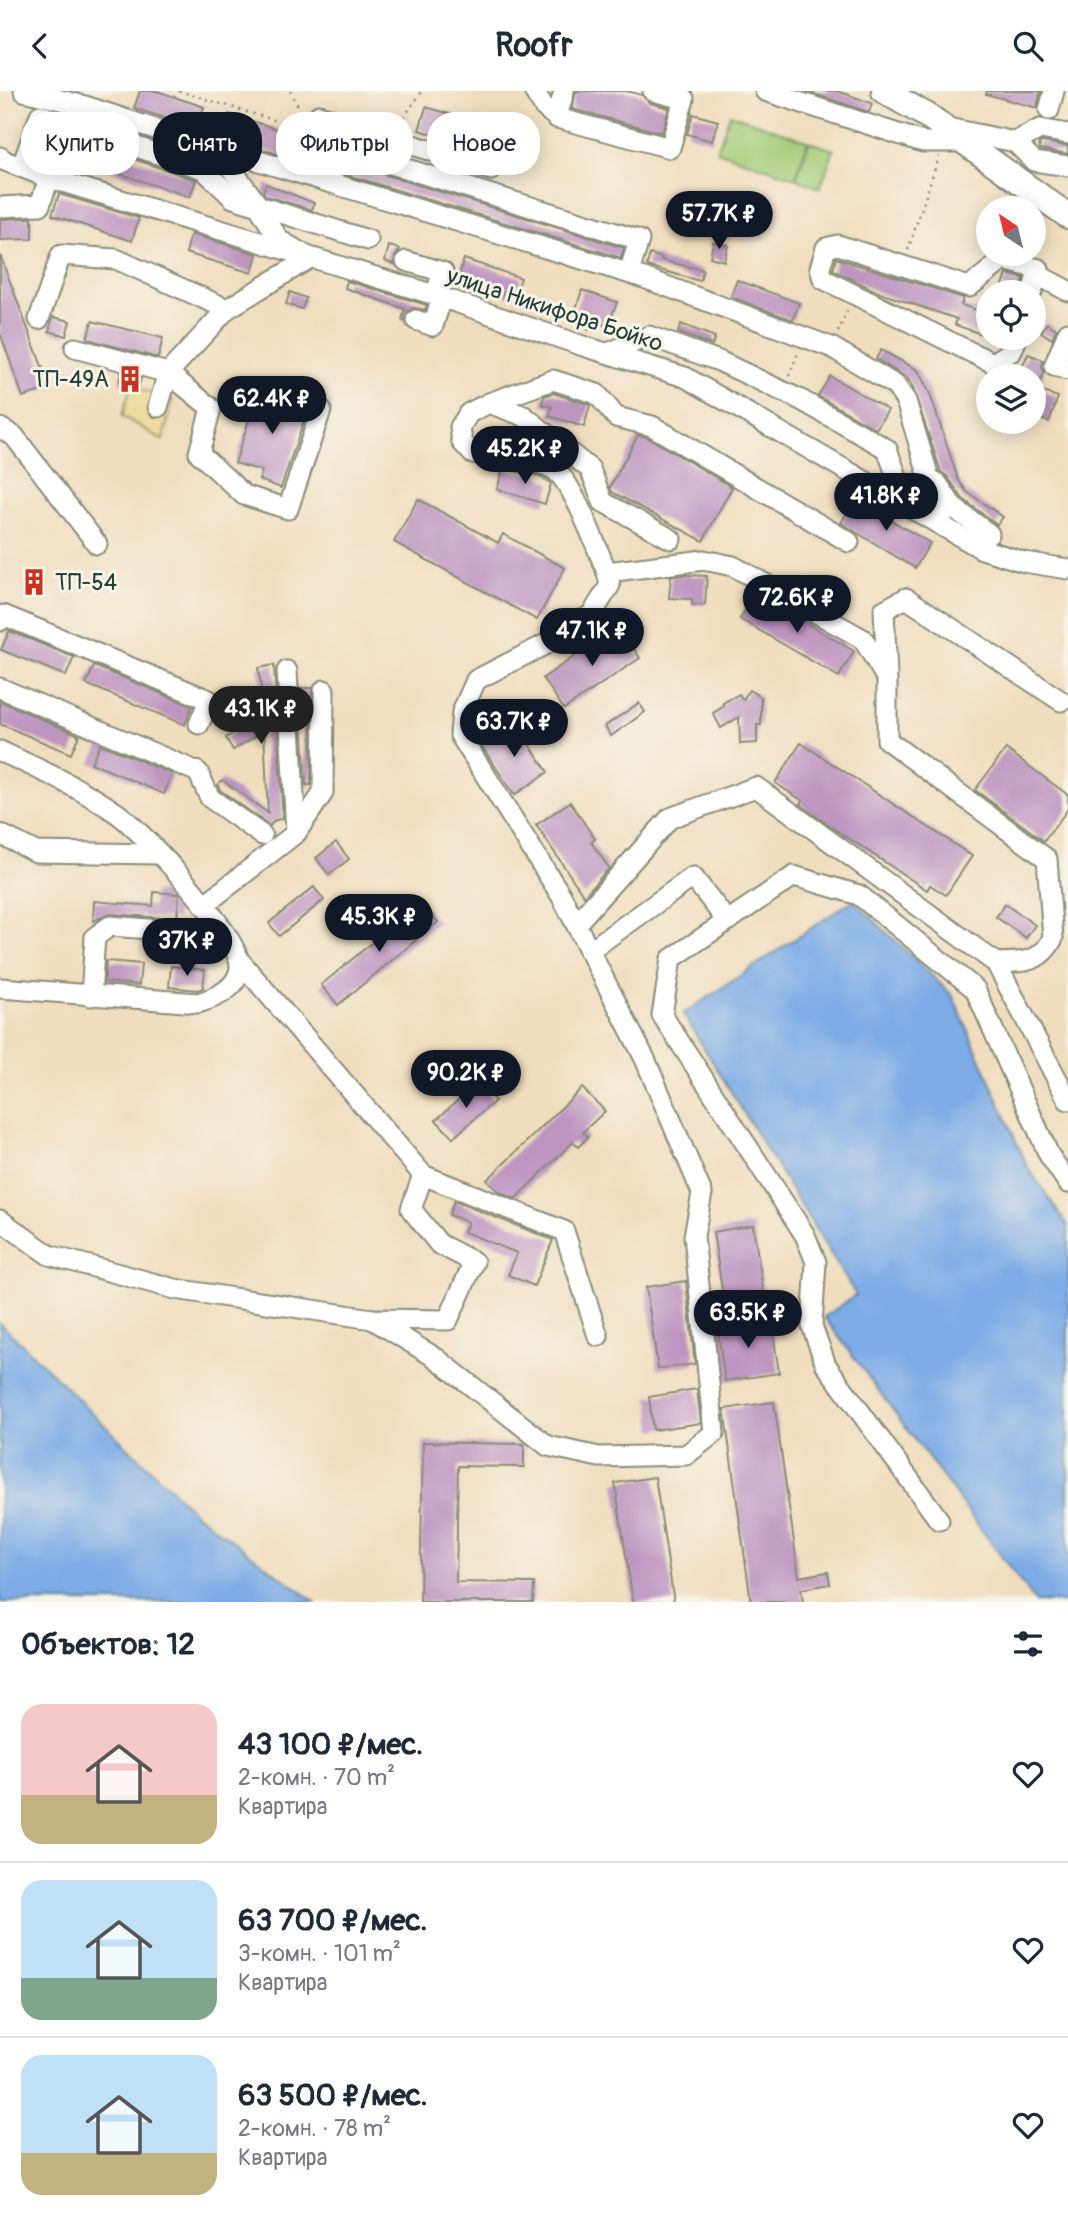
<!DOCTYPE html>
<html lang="ru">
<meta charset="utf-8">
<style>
body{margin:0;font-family:Pangolin,sans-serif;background:#f6f6f7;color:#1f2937;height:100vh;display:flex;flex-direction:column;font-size:26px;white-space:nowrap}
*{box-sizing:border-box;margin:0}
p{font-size:23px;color:#747a83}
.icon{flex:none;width:38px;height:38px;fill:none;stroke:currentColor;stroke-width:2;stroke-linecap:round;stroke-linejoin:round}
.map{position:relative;height:1511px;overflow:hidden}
.panel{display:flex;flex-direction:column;background:#fff;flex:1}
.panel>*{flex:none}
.hud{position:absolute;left:21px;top:21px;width:700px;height:63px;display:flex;gap:14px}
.needle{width:46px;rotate:325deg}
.tools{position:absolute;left:976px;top:105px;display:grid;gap:14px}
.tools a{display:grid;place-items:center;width:70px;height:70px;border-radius:50%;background:#fff;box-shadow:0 4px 18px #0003;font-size:35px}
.price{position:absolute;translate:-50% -60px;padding:0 16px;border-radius:24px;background:#111827;color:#fff;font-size:23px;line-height:46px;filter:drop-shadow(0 2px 4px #0008)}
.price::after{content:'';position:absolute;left:50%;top:42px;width:21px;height:16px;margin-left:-10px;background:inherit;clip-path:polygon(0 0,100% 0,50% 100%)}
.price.on{background:#222;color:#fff}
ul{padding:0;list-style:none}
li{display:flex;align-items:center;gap:21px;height:175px;padding:0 21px}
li+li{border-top:2px solid #e0e1e3}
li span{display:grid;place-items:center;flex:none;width:196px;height:140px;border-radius:21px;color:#555}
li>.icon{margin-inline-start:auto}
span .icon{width:84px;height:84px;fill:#fffc;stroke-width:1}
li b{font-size:30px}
h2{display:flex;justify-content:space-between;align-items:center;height:84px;padding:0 21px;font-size:30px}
.tag{padding:0 24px;border-radius:28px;background:#fff;box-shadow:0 4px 18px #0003;font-size:24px;line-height:63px}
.tag.on{background:#111827;color:#fff}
header{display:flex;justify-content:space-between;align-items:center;height:91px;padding:0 21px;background:#fff;font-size:32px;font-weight:700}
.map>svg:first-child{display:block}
</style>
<header><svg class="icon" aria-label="back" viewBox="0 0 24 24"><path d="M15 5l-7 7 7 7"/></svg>Roofr<svg class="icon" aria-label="search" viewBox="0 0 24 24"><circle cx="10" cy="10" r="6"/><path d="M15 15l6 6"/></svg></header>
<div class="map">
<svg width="1068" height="1511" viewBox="0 0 1068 1511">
<rect width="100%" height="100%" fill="#f7f3e8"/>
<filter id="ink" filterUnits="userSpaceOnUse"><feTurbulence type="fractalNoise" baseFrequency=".0143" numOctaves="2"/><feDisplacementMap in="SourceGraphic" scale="14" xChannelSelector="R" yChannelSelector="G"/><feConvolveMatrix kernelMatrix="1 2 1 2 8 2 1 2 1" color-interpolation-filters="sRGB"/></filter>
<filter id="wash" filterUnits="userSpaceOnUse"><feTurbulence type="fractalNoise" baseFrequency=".00686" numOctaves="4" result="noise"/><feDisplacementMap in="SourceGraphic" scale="28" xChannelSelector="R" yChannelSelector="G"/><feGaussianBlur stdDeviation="1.57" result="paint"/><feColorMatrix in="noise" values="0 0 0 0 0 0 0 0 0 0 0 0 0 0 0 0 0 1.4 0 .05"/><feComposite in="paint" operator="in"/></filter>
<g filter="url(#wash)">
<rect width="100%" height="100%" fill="#f0ddbd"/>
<g fill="#a3cc77" stroke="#618456" stroke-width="2">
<path d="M730,23L808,50L795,87L717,60Z"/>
<path d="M809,51L834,59L820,97L796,88Z"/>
</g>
<path fill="#eeda9e" stroke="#868c69" stroke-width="2" d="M131,296L173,309L163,349L122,325Z"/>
<g fill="#7babe6" stroke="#4d748d" stroke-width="2">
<path d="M853,809L953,905L1027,1075L1068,1135V1511H1035L824,1226L856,1204L683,923Z"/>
<path d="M0,1232L195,1422L315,1511H0Z"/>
</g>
<g id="blocks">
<g fill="#be95c1">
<path d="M140,0H157L204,16L197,38L134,17Z"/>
<path d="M576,0H626L642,4L650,12L669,17L662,42L572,18Z"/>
<path d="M805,0H837L872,12L869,21Z"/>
<path d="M987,0H1041L1037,17L986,3Z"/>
<path d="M426,16L504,39L497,62L419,39Z"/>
<path d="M229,23L294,43L287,66L222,46Z"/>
<path d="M693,23L718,30L712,50L687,43Z"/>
<path d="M48,39L196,89L190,106L41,57Z"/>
<path d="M1042,51L1068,55V63L1040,58L1039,52Z"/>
<path d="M330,67L624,157L621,167L327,78Z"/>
<path d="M266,93L314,112L312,119L266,105L263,101Z"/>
<path d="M59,103L139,127L132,150L52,124Z"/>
<path d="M32,127V148L0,149V128Z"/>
<path d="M191,143L257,163L252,182L186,162Z"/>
<path d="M713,151L728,154L724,170L710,166Z"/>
<path d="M389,155L400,158L395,166L394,173L385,170Z"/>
<path d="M650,163L662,167L661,169L703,179L700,190L650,176L647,174Z"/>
<path d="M0,164L50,297L23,306L0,242Z"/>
<path d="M836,167L964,207L961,214L989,223L987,245L955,234L957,228L880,202L833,179Z"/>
<path d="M464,168L521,187L514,207L458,187Z"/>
<path d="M1007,183L1024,187L1020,201L1002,197Z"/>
<path d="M737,189L799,212L793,229L731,206Z"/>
<path d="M347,190L427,214L425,219L413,217L408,220L404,230L402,229L405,218L345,197Z"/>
<path d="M582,199L617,211L608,235L574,224Z"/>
<path d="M290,201L306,207L302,218L286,213Z"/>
<path d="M53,226L70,230L66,245L49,240Z"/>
<path d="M92,230L163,247L158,267L87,248Z"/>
<path d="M1047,232L1056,238L1052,248L1041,241Z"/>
<path d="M681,233L715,246L712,254L678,242Z"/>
<path d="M881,259L918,279L930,303L958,388L966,400L1003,426L997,434L963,408L947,385L941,381L912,295L907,287L876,268Z"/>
<path d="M1028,263L1043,269L1042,276L1044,282L1037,299L1058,306L1049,331L1034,326V285H1018Z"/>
<path d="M121,282L141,287L138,297L119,291Z"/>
<path d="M830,285L888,319L876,338L818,305Z"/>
<path d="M259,298L309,314L281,397L259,389L262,380L235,372Z"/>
<path d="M553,302L590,314L584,336L549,325L552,316L542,313L544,305Z"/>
<path d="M638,344L647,346L732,396L703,450L612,401L610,396Z"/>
<path d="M503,378L536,384L548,390L551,393L545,413L497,398Z"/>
<path d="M418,408L498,452L503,443L565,477L537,529L394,451Z"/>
<path d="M855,408L930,452L915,477L841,432Z"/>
<path d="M32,481L43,486L36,501L25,497Z"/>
<path d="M686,484L707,485L705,514H692V508L669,507L671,485Z"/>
<path d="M755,502L854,560L839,586L740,528Z"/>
<path d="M619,535L640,567L564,618L543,587Z"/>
<path d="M9,540L74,566L66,585L1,559Z"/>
<path d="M274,574L283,728L275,729L270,735L220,699L218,694L222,689L268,722L264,640L233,659L226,647L238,639L244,605L263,608L258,577Z"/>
<path d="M94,575L192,615L185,634L86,593Z"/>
<path d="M300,597H312L311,694H306Z"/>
<path d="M749,599L761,606V634H757V652L740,653L739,626L721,637L713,622L724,615L723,612L739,603L743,609Z"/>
<path d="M0,610L79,644L71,663L0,633Z"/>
<path d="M639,612L645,621L611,645L605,635Z"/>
<path d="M515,632L548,681L514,704L481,654Z"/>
<path d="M801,652L972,765L946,804L930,794L927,799L827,733L800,713L803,710L775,692Z"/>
<path d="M100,653L172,683L164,703L91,672Z"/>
<path d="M1006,658L1068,704V718L1044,750L975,699Z"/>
<path d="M570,711L595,748L591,751L609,777L584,805L536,734Z"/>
<path d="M336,751L349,768L329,784L316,767Z"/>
<path d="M314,796L324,809L279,845L269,832Z"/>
<path d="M154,801L179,803L177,828L111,823L93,830L94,810L153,815Z"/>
<path d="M421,811L438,831L338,914L321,894Z"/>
<path d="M1005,813L1035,834L1026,847L996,826Z"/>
<path d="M106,870L141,873L139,894L104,891Z"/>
<path d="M171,875L205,879L203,897L198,899L169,896Z"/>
<path d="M478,991L495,1010L453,1047L436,1029Z"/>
<path d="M582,997L605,1020L583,1041L588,1046L578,1056L573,1051L515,1108L499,1101L487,1089Z"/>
<path d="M454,1110L553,1149L534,1195L508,1184L517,1162L464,1141L468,1131L449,1124Z"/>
<path d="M753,1134L764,1204L724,1211L713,1141Z"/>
<path d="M686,1190L695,1273L658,1278L646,1196Z"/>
<path d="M771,1227L779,1282L725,1290L717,1235Z"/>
<path d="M697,1298L701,1332L653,1339L649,1306Z"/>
<path d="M774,1311L799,1486L828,1481L830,1493L801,1498L803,1511H751L724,1318Z"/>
<path d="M423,1351L524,1353V1376L458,1375L456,1491L534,1492L533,1511H420Z"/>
<path d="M655,1386L674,1511H633L615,1392Z"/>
</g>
</g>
</g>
<g filter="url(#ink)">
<use href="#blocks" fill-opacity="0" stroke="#888d78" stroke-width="2"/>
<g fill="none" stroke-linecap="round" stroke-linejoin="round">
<defs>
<g id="minor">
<path d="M24,0L85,15L167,42L644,187L831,256L895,294L906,310L944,436"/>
<path d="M534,0L544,16L557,27L670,57L684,8L653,0"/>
<path d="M765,0L923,51H963"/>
<path d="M1049,19L1054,0"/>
<path d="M557,27L564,0"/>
<path d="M948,37L1015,51L1040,38L1068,43"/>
<path d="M1015,51L1034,70L1068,75"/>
<path d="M0,66L5,70L49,87L435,204L583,255L685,286L982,458L1024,471L1068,478"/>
<path d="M306,67L319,24L491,79"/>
<path d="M22,75L40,24L203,78L233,107L368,149"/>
<path d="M312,85L322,52L639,149L629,182"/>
<path d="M0,116L40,114L49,87"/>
<path d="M406,170L443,181L435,204"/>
<path d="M1038,184L1068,200"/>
<path d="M39,228L61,164L116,168L227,218L310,167L279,149L258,114L217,58"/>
<path d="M416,229L433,235L442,206"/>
<path d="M1068,241L1054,275L1068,279"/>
<path d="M1017,247L1012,260L993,272L823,188L820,177L826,157L838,154L969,196L1003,169L1039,178L1032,201"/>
<path d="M75,257L168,282L227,218"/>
<path d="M608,262L649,245L719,270L801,309L887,358L907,414"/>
<path d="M489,312L524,325L590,378L603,411L671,448"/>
<path d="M158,316L168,282L211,317L199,362L244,404L288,418L321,319"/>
<path d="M0,337L14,345L97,453"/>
<path d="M937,392L954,417L989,443"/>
<path d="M607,481L704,469L733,475L863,548L887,588V649L1047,768L1053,847C1040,873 1022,871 996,872"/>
<path d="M0,530L3,524L209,609L199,633"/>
<path d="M887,584L884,519L906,507L1061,610"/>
<path d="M0,597L198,681L210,707L262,744"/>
<path d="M0,660C41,679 81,697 118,723C144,742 241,846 240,876C238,898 215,907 198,912L0,897"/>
<path d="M296,742L323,702L324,599"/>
<path d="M0,743L36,761L158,763"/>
<path d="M204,814L296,742L287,580"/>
<path d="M576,833L670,727L756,696L996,872L1068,1009"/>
<path d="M589,860L693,786L727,830"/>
<path d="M91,905L95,846L110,835L226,844"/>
<path d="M423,1084L564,1140L598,1245"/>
<path d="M0,1129L49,1164L175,1198L372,1228L448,1229L474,1171L439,1153L411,1118L423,1084L239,869"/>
<path d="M372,1228L436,1267L548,1355L599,1366L686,1364L714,1342L694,1145L702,1102L645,968L562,806L460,644L462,621L476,589L548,552L592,523L610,494L607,481C596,456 575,396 556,380C542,368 491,364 472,362L462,351L460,336L469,322L489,312L553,289L597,303L616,326L652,335L849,451"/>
<path d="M939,1429L826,1274L812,1235L816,1171L805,1144L662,924L671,868L794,785L859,804L975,898L1049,1064L1068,1092"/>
</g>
<path id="major" d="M884,0L931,27L1068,125"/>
</defs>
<use href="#minor" stroke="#888d78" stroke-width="23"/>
<use href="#major" stroke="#888d78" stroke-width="28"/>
<g stroke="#888d78" stroke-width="2.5" stroke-dasharray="2 5" stroke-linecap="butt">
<path d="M179,0L300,37"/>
<path d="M290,0L302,22"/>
<path d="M400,32L422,0"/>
<path d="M908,159L939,65"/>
<path d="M588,240L591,229"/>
<path d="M838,241L848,218"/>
<path d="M789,285L798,262"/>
</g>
<use href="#minor" stroke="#fff" stroke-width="19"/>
<use href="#major" stroke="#fff" stroke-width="24"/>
</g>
</g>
<defs>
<symbol id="building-bare" viewBox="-9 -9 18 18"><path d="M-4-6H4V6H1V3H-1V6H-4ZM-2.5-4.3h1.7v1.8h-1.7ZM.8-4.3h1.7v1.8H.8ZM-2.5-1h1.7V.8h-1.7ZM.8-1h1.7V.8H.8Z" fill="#c8321e" stroke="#f7f3e8" stroke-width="2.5" paint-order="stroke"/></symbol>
</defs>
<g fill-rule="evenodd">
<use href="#building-bare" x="111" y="269" width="38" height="38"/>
<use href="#building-bare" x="15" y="472" width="38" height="38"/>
</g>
<g text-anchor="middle" stroke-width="6" stroke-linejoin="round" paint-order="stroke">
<g font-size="23" fill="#1f3d34" stroke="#f7f3e8">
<text transform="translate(555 218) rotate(18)" y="8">улица Никифора Бойко</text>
</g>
<g font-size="23" fill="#1f3d34" stroke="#f7f3e8" text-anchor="end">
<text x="109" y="296">ТП-49А</text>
<text x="55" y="499" text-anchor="start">ТП-54</text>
</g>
</g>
</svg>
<div class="tools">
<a><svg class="needle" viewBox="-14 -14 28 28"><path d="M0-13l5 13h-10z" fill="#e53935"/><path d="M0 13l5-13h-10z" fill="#747a83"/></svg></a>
<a><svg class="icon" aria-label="locate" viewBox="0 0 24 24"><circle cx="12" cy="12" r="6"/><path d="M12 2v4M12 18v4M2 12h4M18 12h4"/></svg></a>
<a><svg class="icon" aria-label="layers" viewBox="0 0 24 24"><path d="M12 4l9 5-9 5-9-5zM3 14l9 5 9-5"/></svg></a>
</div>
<b class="price" style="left:719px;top:160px">57.7K ₽</b>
<b class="price" style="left:272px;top:345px">62.4K ₽</b>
<b class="price" style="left:525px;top:395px">45.2K ₽</b>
<b class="price" style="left:886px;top:442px">41.8K ₽</b>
<b class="price" style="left:797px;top:544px">72.6K ₽</b>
<b class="price" style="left:592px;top:577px">47.1K ₽</b>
<b class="price on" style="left:261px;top:655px">43.1K ₽</b>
<b class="price" style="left:514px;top:668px">63.7K ₽</b>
<b class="price" style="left:379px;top:863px">45.3K ₽</b>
<b class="price" style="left:187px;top:887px">37K ₽</b>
<b class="price" style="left:466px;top:1019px">90.2K ₽</b>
<b class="price" style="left:748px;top:1259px">63.5K ₽</b>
<div class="hud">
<a class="tag">Купить</a>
<a class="tag on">Снять</a>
<a class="tag">Фильтры</a>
<a class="tag">Новое</a>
</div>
</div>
<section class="panel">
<h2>Объектов: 12<svg class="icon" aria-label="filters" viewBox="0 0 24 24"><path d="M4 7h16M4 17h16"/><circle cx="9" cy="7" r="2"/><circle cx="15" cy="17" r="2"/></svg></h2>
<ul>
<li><span style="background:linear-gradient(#f6c9c9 65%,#c2b280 0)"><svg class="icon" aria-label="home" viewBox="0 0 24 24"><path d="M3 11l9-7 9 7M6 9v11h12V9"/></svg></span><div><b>43 100 ₽/мес.</b><p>2-комн. · 70 m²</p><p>Квартира</p></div><svg class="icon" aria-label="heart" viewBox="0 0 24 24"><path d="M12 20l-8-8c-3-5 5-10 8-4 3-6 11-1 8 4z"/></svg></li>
<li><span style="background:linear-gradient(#bfe0f5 70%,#7fa58c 0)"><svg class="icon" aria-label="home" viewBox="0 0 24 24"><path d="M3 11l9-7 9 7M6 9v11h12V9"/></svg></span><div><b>63 700 ₽/мес.</b><p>3-комн. · 101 m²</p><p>Квартира</p></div><svg class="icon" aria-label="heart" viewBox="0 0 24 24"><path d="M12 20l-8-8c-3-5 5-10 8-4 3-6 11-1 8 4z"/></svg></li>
<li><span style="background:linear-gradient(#bfe0f5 70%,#c2b280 0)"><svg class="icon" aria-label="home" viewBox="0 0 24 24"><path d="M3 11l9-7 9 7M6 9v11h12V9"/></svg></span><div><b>63 500 ₽/мес.</b><p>2-комн. · 78 m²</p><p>Квартира</p></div><svg class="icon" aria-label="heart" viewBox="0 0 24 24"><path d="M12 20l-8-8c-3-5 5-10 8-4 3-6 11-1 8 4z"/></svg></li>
</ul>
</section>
